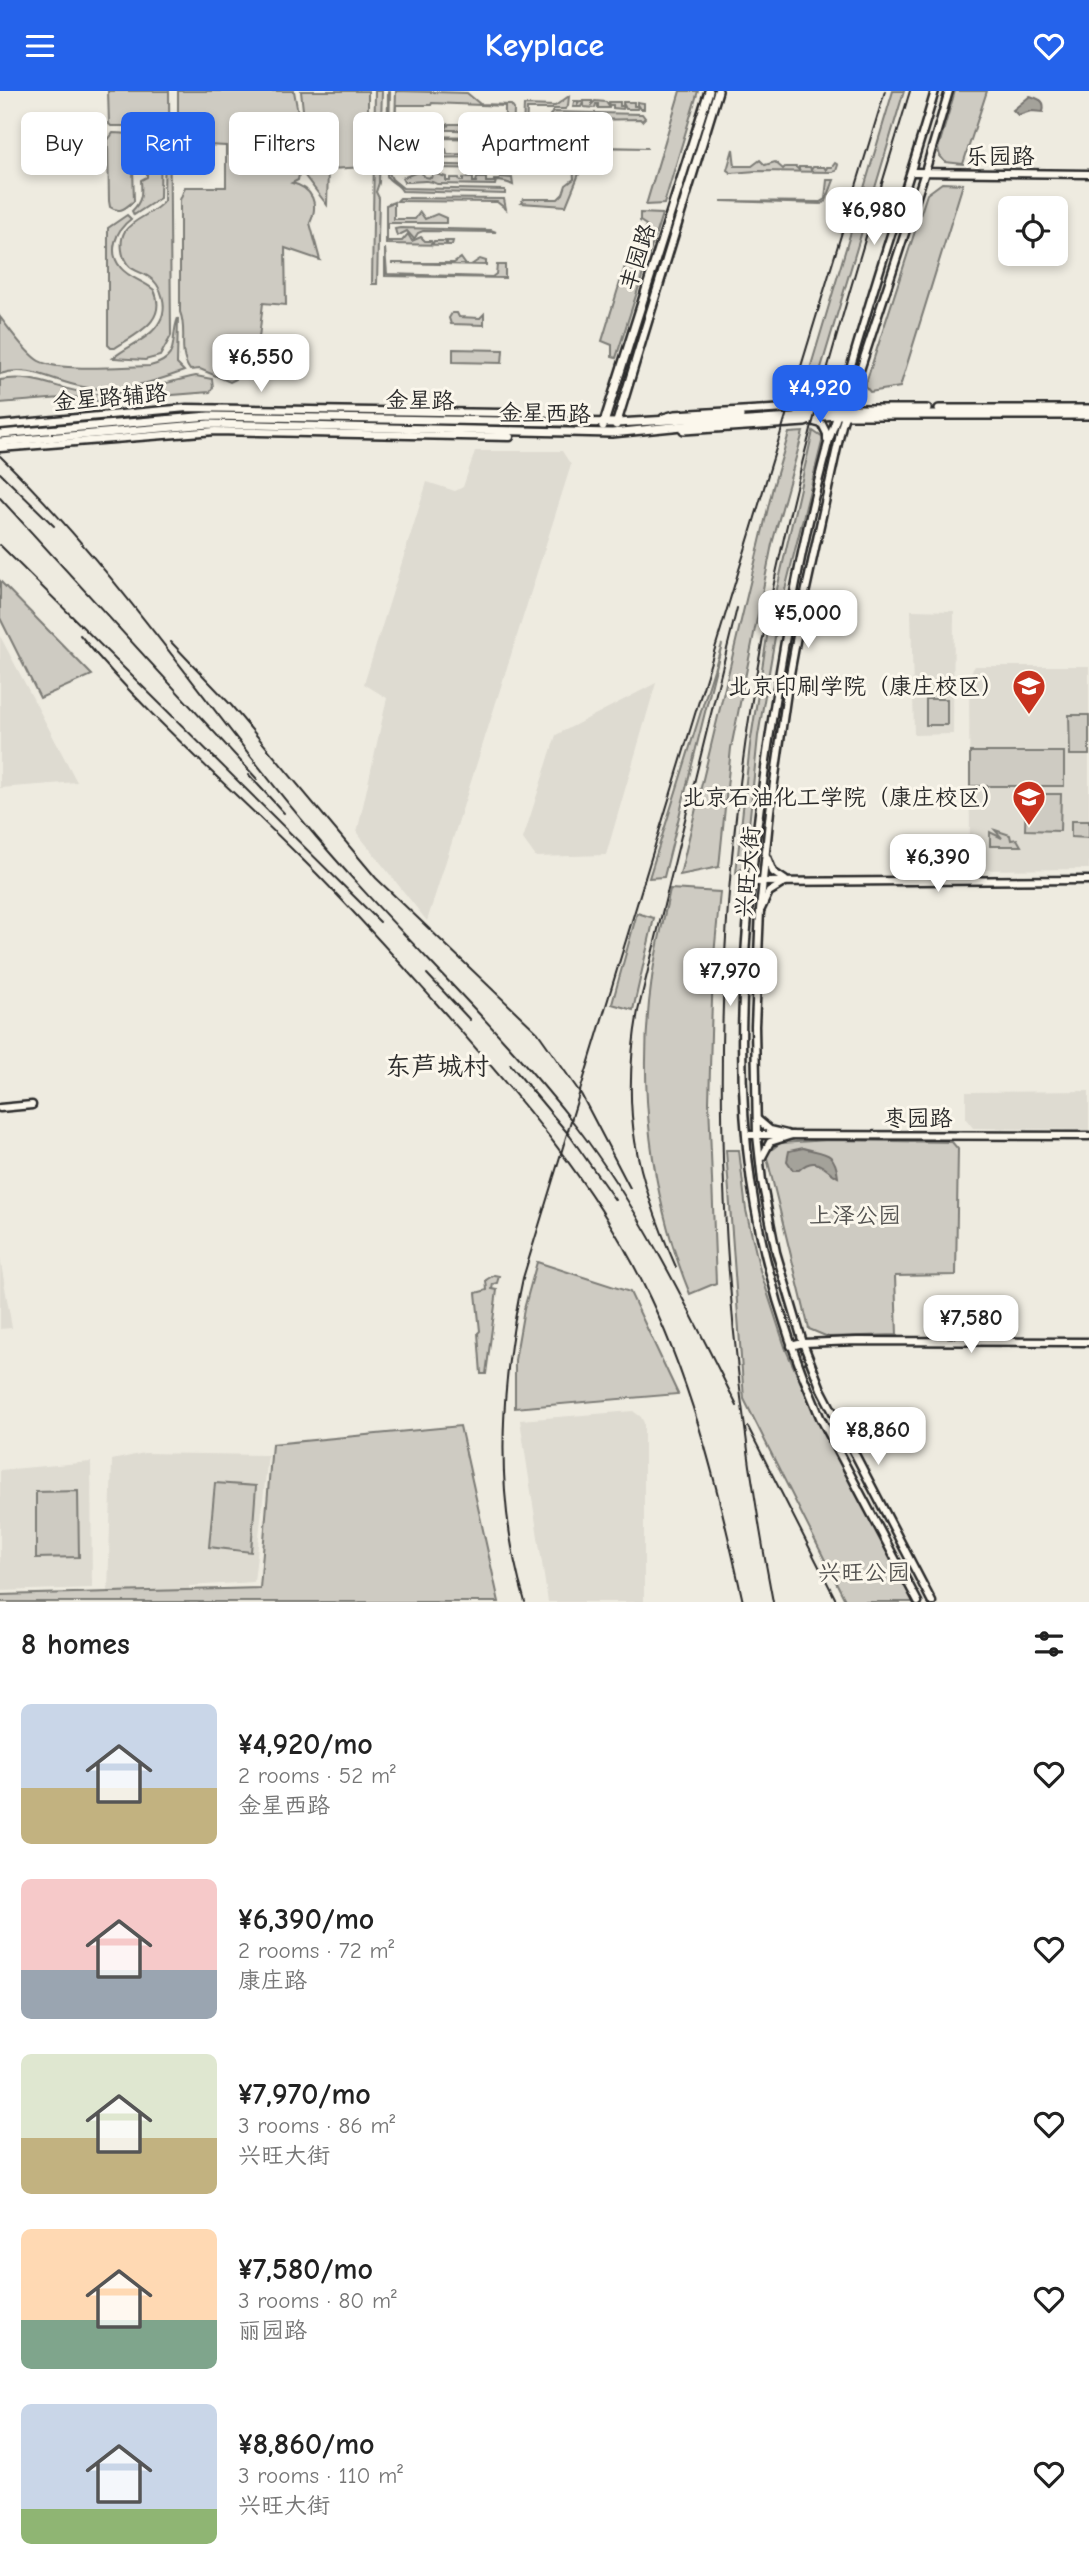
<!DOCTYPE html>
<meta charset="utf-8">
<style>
body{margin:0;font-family:"Comic Neue","LXGW WenKai TC",sans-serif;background:#f2f2f2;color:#222;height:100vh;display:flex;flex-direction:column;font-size:26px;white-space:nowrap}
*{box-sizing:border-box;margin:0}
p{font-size:23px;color:#767676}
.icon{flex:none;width:38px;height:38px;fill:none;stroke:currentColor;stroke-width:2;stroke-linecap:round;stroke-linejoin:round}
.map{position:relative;height:1511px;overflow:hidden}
.drawer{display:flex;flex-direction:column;background:#fff;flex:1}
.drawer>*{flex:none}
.guide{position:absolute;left:21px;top:21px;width:700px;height:63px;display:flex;gap:14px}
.tools{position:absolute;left:998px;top:105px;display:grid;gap:14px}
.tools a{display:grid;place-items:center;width:70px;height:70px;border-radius:10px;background:#fff;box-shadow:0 4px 10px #0003;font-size:35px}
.price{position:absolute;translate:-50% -60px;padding:0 16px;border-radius:14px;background:#fff;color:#222;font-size:23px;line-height:46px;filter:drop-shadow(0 2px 4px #0008)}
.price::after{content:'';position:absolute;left:50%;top:42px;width:21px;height:16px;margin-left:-10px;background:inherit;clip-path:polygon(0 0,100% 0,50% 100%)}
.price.selected{background:#2563eb;color:#fff}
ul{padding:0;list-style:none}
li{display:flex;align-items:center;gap:21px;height:175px;padding:0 21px}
li span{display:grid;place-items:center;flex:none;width:196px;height:140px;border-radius:10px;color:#555}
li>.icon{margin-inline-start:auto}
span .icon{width:84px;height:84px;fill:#fffc;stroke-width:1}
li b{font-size:30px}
h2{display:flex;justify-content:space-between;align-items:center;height:84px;padding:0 21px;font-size:30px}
.pill{padding:0 24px;border-radius:10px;background:#fff;box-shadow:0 4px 10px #0003;font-size:24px;line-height:63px}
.pill.selected{background:#2563eb;color:#fff}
header{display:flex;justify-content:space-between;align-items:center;height:91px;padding:0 21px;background:#2563eb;color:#fff;font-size:32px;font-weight:600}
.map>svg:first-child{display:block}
</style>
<header><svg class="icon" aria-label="menu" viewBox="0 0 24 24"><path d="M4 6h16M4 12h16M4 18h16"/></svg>Keyplace<svg class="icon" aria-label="heart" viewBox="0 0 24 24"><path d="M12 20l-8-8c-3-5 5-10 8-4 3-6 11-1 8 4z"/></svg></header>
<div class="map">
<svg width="1089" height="1511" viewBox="0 0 1089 1511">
<rect width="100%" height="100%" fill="#eeebe0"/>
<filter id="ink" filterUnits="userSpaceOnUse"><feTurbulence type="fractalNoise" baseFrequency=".0143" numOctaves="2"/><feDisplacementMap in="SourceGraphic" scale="14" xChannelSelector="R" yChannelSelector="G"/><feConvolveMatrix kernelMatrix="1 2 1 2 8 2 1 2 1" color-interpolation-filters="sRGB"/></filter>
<g filter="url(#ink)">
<g fill="#dedbd1">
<path d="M475,360H562L571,374L427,830L357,742L387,607L364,593L427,391L455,400L463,396Z"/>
<path d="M911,519L954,520L953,643L914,644Z"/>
<path d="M0,545L77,691L0,697Z"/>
<path d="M975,575H1089V778L973,779L970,777L969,584Z"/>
<path d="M656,592L606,764L536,766L523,748L556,644Z"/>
<path d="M1089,1000V1039L973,1037L966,1028V1001Z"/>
<path d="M0,1167L12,1237L0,1238Z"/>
<path d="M633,1320L641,1326L644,1332V1511H548L520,1329Z"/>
<path d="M144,1362L268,1364L254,1491L189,1495V1501H108L112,1369Z"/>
<path d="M91,1371L92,1497L0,1500V1379Z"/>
</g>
<g fill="#cecbc2" stroke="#7c7b76" stroke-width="2">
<path d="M108,0H169L171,245L160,265L145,269L113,267C128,254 151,248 160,230C168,216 162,194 149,186C143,182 135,180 130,176C121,168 119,150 125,140C134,127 154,123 164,110L165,44L156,35H111L109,33Z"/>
<path d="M178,0H294L299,27L294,68L300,79L298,89L292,92C313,97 319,113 310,132L320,169L285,157L286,214L263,212L256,273H240L236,288L230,291L200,278L190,279C177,261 188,240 180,221V109L185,96H226V55L187,53L178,43Z"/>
<path d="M301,0H368V76L328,78L327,114L305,85L300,63L305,38Z"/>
<path d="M375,0H382L379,92L376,101L379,107L377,193H372Z"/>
<path d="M388,0H390L388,80L392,88L403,97L505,99V103L402,100C398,92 389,91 387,85Z"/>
<path d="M396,0L467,2L480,13L511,14L514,18L512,81H508L504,78L505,15L432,12L431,14H396L395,57H415L420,51L425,58L438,54L440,57L446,58L447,63L499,64V66L394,67Z"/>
<path d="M680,0H698L664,113L646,114Z"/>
<path d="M893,0H904L812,307L801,308Z"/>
<path d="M955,0H987L963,73L945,71L940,65L938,58Z"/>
<path d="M569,5L568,15L565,18H527L524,80L521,82L524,14L555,15Z"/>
<path d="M574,10H578V13L580,10H592V13L595,10L606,11L608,14L609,11H620V15H623V11H634V15H637V11L644,12V18H640L638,15L637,18H626L624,14L623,18L613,17V14H610L609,17H598V13H596L595,17L584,16L583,12L581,16H573Z"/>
<path d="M553,21L642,23L645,27L642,30L640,28L590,29L562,26L554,28L550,24Z"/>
<path d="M421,28L428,34L438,29L441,33H447V36L449,33H461V37L463,33L474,34L475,37L477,34H487L488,37L490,34L498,33L502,29L501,40L401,38V33H415Z"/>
<path d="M113,42L132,43L134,110C125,117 120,123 110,116L109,110L108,49Z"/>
<path d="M137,43H154L161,50L160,107L134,124L132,120C142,110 142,103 141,89L147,86V57L138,56Z"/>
<path d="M404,45L498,46V48L434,47L427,54L422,47L415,51H406Z"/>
<path d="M558,55L648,57L576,56L560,62L550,59L552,56Z"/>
<path d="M733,58L735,75H752L760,69L765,74L775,71L783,78L785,76H796L799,79V76H810L811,79L813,76H824L826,79L827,76H832L835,72L838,74L836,80L832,81L756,80L731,82L727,79Z"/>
<path d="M583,68H587L583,73L566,115L521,112L523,108H558L563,103L566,94L574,88L573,75Z"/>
<path d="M404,73L498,75L499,76V78L432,77L427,81L421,76L406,81L403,78Z"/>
<path d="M420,80L425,86L431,87L433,82L446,86V90H450V87H459L460,90H463V87H473V91H476L477,87H486V91H494V89H499L501,86L512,87L513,94C509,92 503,90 496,90L495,94L437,93C427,87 415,92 404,91L402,87Z"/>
<path d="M827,89H834L826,110L821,113L721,110L820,111L825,108Z"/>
<path d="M942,92L963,93L900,296L870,301L865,295L927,103Z"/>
<path d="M400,107L504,108L506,118L497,111L397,110Z"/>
<path d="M394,111V128H415L420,121L425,128L437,123L446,127V132H387V150H402L408,143L412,150L421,146L425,150H431L432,154L434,150H445L447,154V150H453L452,154L386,153V114Z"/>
<path d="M640,122L662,123L616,267L612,266V254L602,250L629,162L637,163L646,134L640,130Z"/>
<path d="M127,124L131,128C116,139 107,161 121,177C129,187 144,190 154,199C168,230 137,242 115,257H111L108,254V137Z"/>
<path d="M400,137L491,139L496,141L423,140L418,142L414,148L407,140L397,145L395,138Z"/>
<path d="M385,157L387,183L492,186L496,183L497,174H505V187L385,185Z"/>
<path d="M461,167L466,174H471L480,168L486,170V174L391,172H454Z"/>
<path d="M452,222H457L459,226L480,227L484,223V234L451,233L449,227Z"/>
<path d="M0,226C11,240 22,257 36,268C53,282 126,275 150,275C182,267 169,249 178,227L177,273L184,280C154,291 116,303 83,296C54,291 30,273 0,283Z"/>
<path d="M453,258L503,259L502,272L453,271Z"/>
<path d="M196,285L212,288L213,296L210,301L97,310L74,306L0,312V289C36,282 61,301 95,303C129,304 163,292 196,285Z"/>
<path d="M813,340L823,347L779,523L758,645L745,775L736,782L750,654L769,533Z"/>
<path d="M803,341L772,453L731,657L719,776L680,784L773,396L789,342Z"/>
<path d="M0,490L92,584L40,607L0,527Z"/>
<path d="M722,553L664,786L649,787Z"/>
<rect x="926" y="608" width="21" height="26"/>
<path d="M1069,624H1089V664H1070Z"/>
<rect x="970" y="661" width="94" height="34"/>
<path d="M1026,703H1061L1060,740L1025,739Z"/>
<path d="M1071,730H1089V747L1071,746Z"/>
<path d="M995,739L1010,744L1011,749L1017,748L1021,755H990V741L1002,747Z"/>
<path d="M670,798L720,801L713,875L709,1011L716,1192L690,1203C650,1105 637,992 652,887C656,857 664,828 670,798Z"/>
<path d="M637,822L654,827L633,919L612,913Z"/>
<path d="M829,1049L952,1051L958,1058L956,1184L895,1185L897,1244L828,1246L809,1238L766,1063L780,1052Z"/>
<path d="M726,1059H739L746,1119L760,1179L786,1259L817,1328L914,1511H846L744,1308Z"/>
<path d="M537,1171L630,1201L678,1303L515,1317V1269L524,1218Z"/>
<path d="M494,1184L499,1185L497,1192L493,1193L492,1198L497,1199L486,1283H481L478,1242L480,1240L476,1202L487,1199L486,1189Z"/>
<path d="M460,1335L499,1511H0V1504L260,1497L272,1353Z"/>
<path d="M215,1392L256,1395L251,1461L209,1456Z"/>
<path d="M78,1400L79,1466L36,1467V1401Z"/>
</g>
<g fill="#a4a29a" stroke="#74726e" stroke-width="2">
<path d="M1030,5C1039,8 1046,9 1043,21L1031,20L1018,24L1013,19Z"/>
<path d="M803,1057C824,1063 835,1059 838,1086C823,1078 816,1063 799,1079H793L787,1070L789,1060Z"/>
</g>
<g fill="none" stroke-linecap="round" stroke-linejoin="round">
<defs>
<g id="tertiary">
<path d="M912,81L1089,83"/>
<path d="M0,334L187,317L501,322L515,330"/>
<path d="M0,357L215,340L510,346"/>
<path d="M767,766L773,781L785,789"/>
<path d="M752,791L1089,789"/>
<path d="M761,818L769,801L785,791"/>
<path d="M0,1017L32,1014"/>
<path d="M747,1044L1089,1045"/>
<path d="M791,1255L803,1252L857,1250L1089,1251"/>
</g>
<g id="secondary">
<path d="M807,329L822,333L827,343V348"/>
<path d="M757,1028L770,1039L787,1043"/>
<path d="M762,1066L770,1051L792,1044"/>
<path d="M918,1511L820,1326C787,1251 763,1172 751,1091C731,947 748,797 768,655C783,555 800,457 826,360C829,346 835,334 838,321C867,213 904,107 935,0"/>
<path d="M932,1511L821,1298L803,1252L776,1161L762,1090L757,1044L755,935L760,819L770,720L788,594L803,512L842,334L925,81L949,0"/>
</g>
<g id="primary">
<path d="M834,318H927"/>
<path d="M939,318H1089"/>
<path d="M798,321L839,318"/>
<path d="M664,327L675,324L812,316"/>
<path d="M616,334L718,0"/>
<path d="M603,335L709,0"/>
<path d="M684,339L805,331L815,327"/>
<path d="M0,343L209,325L617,332L740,325"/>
<path d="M0,351L209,333L612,342L703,333L838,324H1089"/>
</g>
</defs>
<use href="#tertiary" stroke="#2b2b2b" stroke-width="11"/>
<use href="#secondary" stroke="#2b2b2b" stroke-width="11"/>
<use href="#primary" stroke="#2b2b2b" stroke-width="12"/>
<use href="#tertiary" stroke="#fbf7ec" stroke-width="6"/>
<use href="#secondary" stroke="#fbf7ec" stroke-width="6"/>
<use href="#primary" stroke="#fbf7ec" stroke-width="7"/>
<g stroke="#2b2b2b" stroke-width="2">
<path d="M0,365C113,475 201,608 302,729C389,835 493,928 577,1036C642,1121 689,1219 737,1315"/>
<path d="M0,382L54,435"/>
<path d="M0,407L257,688"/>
<path d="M0,454L380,831"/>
<path d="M80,544C147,625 226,692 300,766C347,812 391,862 435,911C516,1002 598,1095 650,1207C696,1304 720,1407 743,1511"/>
<path d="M171,551L231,614L376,787L538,942L581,1003L630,1097"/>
<path d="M249,684L284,722"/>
<path d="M427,883L470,929"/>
<path d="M510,973L570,1045L615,1109"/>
<path d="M676,1176C636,1085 620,1020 638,920L737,517"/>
<path d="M748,1336L837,1511"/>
<path d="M525,1511C493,1405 500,1293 523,1187L885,0"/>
<path d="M773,1511C712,1195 702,868 762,552C797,364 855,182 910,0"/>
</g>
</g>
</g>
<defs>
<symbol id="university-pin" viewBox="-11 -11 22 30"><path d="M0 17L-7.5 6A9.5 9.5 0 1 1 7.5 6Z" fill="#c8321e" stroke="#fbf7ec"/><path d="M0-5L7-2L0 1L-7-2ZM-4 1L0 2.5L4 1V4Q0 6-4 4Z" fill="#fff"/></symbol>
</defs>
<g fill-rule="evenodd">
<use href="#university-pin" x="1010" y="576" width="38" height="52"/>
<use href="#university-pin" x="1010" y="687" width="38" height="52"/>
</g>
<g text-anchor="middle" stroke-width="6" stroke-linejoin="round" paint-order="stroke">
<g font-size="23" fill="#2b2b2b" stroke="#fbf7ec">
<text x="1000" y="73">乐园路</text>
<text transform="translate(637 166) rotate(-72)" y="8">丰园路</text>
<text transform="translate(110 306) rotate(-5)" y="8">金星路辅路</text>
<text transform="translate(420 309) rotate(1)" y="8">金星路</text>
<text transform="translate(545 322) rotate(1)" y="8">金星西路</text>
<text transform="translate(747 781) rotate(-85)" y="8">兴旺大街</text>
<text x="918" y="1035">枣园路</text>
</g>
<g font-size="23" fill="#2b2b2b" stroke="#fbf7ec" text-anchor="end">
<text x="1004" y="603">北京印刷学院（康庄校区）</text>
<text x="1004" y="714">北京石油化工学院（康庄校区）</text>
</g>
<g font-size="23" fill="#545351" stroke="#fbf7ec">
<text x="855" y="1132">上泽公园</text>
<text x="864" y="1489">兴旺公园</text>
</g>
<g font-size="26" fill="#2b2b2b" stroke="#fbf7ec">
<text x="437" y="984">东芦城村</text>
</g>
</g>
</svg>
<div class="tools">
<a><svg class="icon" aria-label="locate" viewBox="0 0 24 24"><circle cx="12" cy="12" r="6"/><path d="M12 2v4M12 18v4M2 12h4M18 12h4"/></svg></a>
</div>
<b class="price" style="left:874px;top:156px">¥6,980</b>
<b class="price" style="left:261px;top:303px">¥6,550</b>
<b class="price selected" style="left:820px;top:334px">¥4,920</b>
<b class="price" style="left:808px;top:559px">¥5,000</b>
<b class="price" style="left:938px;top:803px">¥6,390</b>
<b class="price" style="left:730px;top:917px">¥7,970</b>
<b class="price" style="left:971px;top:1264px">¥7,580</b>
<b class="price" style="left:878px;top:1376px">¥8,860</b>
<div class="guide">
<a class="pill">Buy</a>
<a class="pill selected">Rent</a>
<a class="pill">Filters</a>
<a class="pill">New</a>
<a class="pill">Apartment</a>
</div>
</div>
<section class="drawer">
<h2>8 homes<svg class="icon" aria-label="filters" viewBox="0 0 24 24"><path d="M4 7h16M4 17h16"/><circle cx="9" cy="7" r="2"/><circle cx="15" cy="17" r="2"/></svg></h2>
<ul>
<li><span style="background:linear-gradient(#c9d6e8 60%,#c2b280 0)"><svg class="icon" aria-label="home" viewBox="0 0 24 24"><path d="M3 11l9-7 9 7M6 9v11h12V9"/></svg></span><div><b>¥4,920/mo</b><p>2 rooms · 52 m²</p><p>金星西路</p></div><svg class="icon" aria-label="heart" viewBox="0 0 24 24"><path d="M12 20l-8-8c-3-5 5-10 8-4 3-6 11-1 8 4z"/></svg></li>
<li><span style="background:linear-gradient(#f6c9c9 65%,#9aa5b1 0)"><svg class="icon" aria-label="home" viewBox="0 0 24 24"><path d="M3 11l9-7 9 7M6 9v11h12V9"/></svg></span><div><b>¥6,390/mo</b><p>2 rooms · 72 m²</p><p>康庄路</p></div><svg class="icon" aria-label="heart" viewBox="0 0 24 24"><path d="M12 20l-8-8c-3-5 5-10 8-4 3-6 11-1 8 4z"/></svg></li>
<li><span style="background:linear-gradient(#dfe7d0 60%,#c2b280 0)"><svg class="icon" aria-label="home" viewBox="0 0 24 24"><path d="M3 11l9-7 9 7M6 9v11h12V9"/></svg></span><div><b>¥7,970/mo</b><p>3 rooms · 86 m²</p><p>兴旺大街</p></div><svg class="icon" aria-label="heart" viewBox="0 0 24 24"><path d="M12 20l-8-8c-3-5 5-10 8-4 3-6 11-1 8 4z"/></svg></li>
<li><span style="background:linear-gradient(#ffd9b3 65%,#7fa58c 0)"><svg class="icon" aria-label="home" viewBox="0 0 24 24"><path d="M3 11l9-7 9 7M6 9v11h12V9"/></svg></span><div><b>¥7,580/mo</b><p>3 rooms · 80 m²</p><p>丽园路</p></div><svg class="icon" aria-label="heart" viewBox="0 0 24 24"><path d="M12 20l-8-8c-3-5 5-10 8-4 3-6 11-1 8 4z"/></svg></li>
<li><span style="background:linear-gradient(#c9d6e8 75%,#8fb573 0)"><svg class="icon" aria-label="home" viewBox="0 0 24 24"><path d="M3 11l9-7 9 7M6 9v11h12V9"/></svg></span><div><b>¥8,860/mo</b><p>3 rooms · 110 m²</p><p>兴旺大街</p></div><svg class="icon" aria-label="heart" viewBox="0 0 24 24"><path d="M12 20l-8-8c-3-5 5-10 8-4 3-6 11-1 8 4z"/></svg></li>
</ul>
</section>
